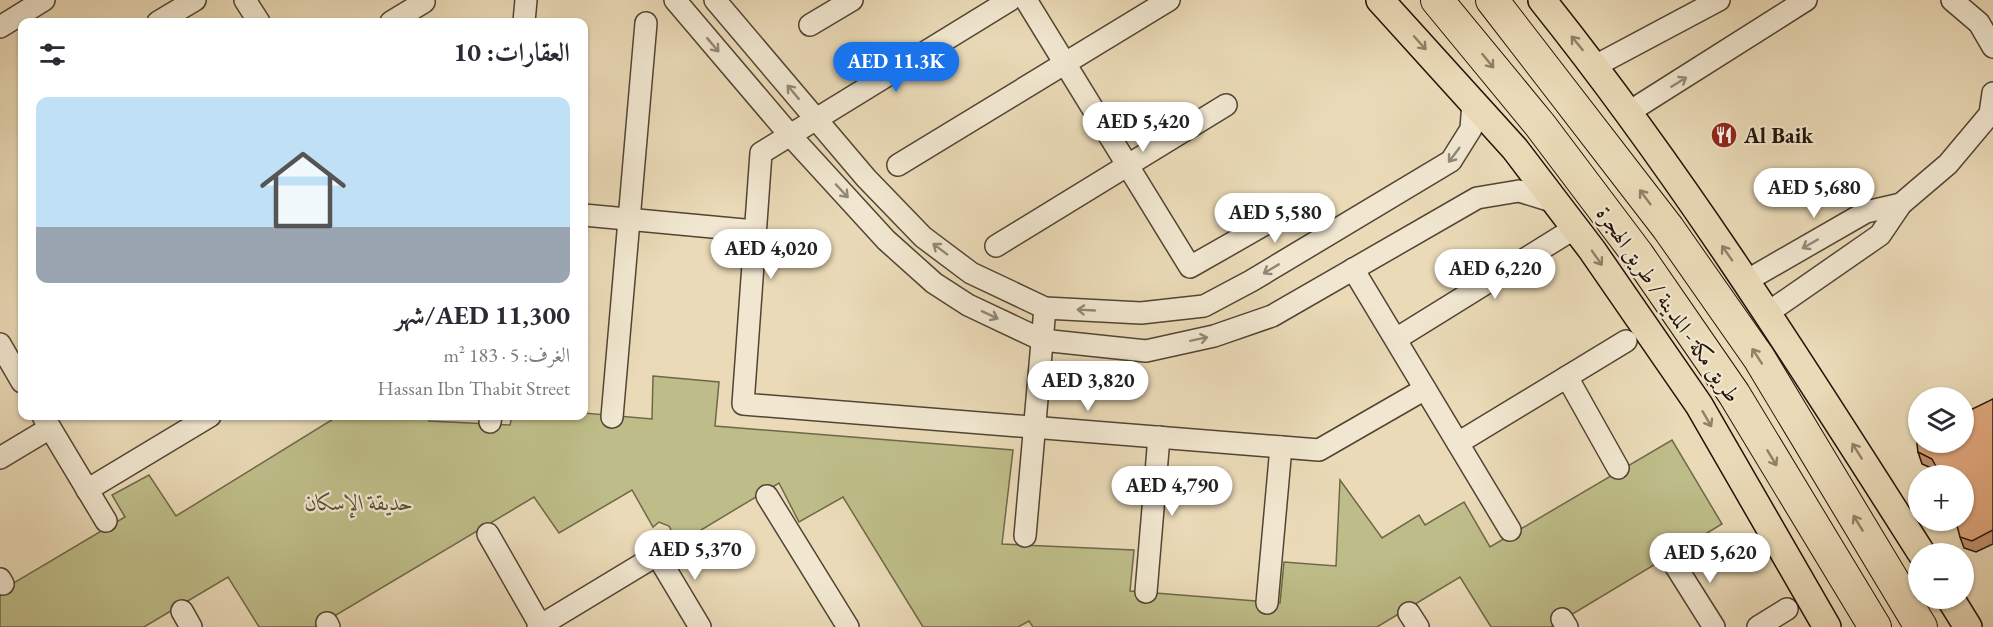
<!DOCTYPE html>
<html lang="ar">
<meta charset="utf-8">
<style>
body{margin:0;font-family:"EB Garamond",Amiri,serif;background:#f7f7f7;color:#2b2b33;direction:rtl;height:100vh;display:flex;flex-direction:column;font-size:22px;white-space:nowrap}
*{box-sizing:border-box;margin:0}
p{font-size:20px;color:#7c7c81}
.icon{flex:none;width:33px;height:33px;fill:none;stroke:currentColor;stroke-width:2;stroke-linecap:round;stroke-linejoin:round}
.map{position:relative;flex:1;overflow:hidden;direction:ltr}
.details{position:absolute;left:18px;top:18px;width:570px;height:402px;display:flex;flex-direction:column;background:#fff;border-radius:12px;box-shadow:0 2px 4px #0004;direction:rtl}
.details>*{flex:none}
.buttons{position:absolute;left:1908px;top:387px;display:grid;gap:12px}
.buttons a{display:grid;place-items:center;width:66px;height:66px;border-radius:50%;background:#fff;box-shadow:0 2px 4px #0004;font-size:30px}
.price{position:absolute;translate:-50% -51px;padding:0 14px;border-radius:21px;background:#fff;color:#222;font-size:20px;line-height:39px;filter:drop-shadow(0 2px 3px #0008)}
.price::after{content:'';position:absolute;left:50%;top:36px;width:18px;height:14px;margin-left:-9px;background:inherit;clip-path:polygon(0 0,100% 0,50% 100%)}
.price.on{background:#1a73e8;color:#fff}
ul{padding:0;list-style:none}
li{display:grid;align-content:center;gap:12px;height:318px;padding:0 18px}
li+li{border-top:2px solid #e1e1e2}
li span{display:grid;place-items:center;height:186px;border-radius:12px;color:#555}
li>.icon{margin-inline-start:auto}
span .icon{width:108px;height:108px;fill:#fffc;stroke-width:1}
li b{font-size:26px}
h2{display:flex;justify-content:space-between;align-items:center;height:72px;padding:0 18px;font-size:26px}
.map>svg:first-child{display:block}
</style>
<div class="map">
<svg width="1993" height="627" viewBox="0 0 1993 627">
<rect width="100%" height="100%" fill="#eadab7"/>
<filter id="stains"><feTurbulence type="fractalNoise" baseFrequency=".00333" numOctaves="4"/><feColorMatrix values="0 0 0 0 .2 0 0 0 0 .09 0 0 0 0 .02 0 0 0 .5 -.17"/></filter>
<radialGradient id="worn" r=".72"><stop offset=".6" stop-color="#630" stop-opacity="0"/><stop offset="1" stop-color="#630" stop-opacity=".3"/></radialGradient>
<path fill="#bebd89" stroke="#6f6848" stroke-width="1.5" d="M653,376L719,382L715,426L1013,450L1002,544L1134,550L1130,591L1280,603L1284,562L1336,566L1340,480L1382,538L1419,515L1425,525L1464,502L1490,547L1672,440L1722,524L1551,627H1491L1460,577L1377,627H1033L1029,621L1018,627H923L843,497L799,522L779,483L678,544L669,526L659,522L653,527L632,490L559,533L534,497L316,627H259L228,577L144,627H0V591L125,517L112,495L149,475L176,516L338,416H429V421L510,425L512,416H584V413L652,419Z"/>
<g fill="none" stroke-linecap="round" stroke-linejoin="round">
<defs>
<g id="minor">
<path d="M245,0L259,22"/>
<path d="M675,0L789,134L886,240L934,283L968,305L1042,340L1146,351L1214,336L1272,316L1477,198L1519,191L1555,202"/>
<path d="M715,0L866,178L923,237L971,273L1045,308L1141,313L1204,306L1251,281L1451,161L1471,129L1473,102"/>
<path d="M1010,0L761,153L743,404L1319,450L1425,389"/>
<path d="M1026,0L1190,267L1283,214"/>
<path d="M1952,0L1979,23L1993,47"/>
<path d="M158,22L195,0"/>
<path d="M391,22L424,2"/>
<path d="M524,22L526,0"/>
<path d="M810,25L852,0"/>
<path d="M0,27L44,0"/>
<path d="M1595,66L1719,0"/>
<path d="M1629,112L1806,0"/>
<path d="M898,165L1169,0"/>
<path d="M584,215L755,231"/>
<path d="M996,246L1226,105"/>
<path d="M1353,269L1510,530"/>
<path d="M1746,281L1866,212L1901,204"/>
<path d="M1769,312L1880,235L1901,204L1948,164L1990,114L1993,93"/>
<path d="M1396,339L1575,228"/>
<path d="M0,344L22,382"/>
<path d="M1567,377L1618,468"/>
<path d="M43,416L106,521"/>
<path d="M612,417L646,23"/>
<path d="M490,422L491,416"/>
<path d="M1458,443L1626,341"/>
<path d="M0,458L50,428"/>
<path d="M87,490L210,416"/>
<path d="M767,496L848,627"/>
<path d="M488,534L540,625"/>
<path d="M1025,536L1045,308"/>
<path d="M1673,562L1714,627"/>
<path d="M0,579L3,584"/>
<path d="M1146,592L1159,437"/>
<path d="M1267,603L1281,447"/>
<path d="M182,611L191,627"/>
<path d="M1409,613L1418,627"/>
<path d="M1562,619L1567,627"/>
<path d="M327,623L329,627"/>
<path d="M538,627L657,555L700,627"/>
<path d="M1758,627L1787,609"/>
</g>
<g id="major">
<path d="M1380,0L1515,149L1592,250L1699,405L1827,627"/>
<path d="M1542,0C1682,175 1801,364 1922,554"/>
<path d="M1950,598L1968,627"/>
</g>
<g id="highway">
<path d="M1437,0L1540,125L1638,255L1734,394L1875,627"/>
<path d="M1492,0L1668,228L1759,358L1921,627"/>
</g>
</defs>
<use href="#minor" stroke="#524433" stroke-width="24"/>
<use href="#major" stroke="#201207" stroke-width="30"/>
<use href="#highway" stroke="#201207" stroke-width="34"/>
<use href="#minor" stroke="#f1e7d0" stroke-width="21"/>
<use href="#major" stroke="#eadab7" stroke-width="27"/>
<use href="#highway" stroke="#eadab7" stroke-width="32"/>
</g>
<path fill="#c2906c" stroke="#201207" stroke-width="1.5" d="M1993,399V544L1976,552L1964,548L1960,537L1964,520V476H1939L1936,470L1922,464L1918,452Z"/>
<path fill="#e2a77d" stroke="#201207" stroke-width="1.5" d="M1993,399V530L1972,541L1960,537L1956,522L1957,520H1964V476H1941L1932,459L1918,452L1917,444L1918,440V442H1964V413Z"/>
<defs><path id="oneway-shaft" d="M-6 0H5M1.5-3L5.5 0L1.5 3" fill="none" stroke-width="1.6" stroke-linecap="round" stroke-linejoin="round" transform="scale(1.5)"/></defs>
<g stroke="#8f8068">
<use href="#oneway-shaft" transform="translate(1420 43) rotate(48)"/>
<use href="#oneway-shaft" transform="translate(1577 43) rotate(-129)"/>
<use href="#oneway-shaft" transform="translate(1488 61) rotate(51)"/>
<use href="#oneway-shaft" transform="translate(1645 197) rotate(-127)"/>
<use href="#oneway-shaft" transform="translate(1727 253) rotate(-125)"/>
<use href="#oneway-shaft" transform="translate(1597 258) rotate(55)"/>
<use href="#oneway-shaft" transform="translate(1757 356) rotate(-123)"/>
<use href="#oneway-shaft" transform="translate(1707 419) rotate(60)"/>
<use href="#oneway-shaft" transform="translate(1857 451) rotate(-122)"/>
<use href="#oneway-shaft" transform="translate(1772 458) rotate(59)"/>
<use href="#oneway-shaft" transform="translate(1858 523) rotate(-121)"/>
</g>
<g stroke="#938776">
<use href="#oneway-shaft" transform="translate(713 45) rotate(50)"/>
<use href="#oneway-shaft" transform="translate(1679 82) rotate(-32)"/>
<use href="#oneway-shaft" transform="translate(793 92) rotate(-130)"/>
<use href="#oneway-shaft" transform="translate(1454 155) rotate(127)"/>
<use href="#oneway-shaft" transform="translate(842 191) rotate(47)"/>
<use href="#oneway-shaft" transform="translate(1810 244) rotate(150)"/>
<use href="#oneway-shaft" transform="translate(940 249) rotate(-143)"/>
<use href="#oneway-shaft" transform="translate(1271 269) rotate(149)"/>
<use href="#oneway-shaft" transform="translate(1086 310) rotate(-177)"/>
<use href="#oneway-shaft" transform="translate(990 315) rotate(25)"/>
<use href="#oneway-shaft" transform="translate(1199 339) rotate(-12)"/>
</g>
<defs>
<symbol id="restaurant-disc" viewBox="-11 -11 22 22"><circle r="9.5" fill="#8f2418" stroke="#f1e7d0"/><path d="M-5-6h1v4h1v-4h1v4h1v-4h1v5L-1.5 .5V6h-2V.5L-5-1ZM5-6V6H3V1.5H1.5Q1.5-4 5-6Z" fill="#fff"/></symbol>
</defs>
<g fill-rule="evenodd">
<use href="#restaurant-disc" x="1709" y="120" width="30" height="30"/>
</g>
<g text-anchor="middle" stroke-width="4.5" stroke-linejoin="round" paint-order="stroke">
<g font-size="22" font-weight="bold" fill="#201207" stroke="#f1e7d0" text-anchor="start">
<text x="1744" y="143">Al Baik</text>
</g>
<g font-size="22" fill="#201207" stroke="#f1e7d0">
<text transform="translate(1669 304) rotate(55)" y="8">طريق مكة - المدينة / طريق الهجرة</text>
</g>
<g font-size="22" font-style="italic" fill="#574e34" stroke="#f1e7d0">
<text x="359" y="510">حديقة الإسكان</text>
</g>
</g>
<rect width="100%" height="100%" filter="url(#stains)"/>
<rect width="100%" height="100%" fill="url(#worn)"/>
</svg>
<div class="buttons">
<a><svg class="icon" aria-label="layers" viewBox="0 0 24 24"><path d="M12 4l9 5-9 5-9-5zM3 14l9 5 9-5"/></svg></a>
<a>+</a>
<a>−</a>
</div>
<b class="price on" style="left:896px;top:93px">AED 11.3K</b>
<b class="price" style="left:1143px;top:153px">AED 5,420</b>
<b class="price" style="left:1814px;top:219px">AED 5,680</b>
<b class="price" style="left:1275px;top:244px">AED 5,580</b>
<b class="price" style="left:771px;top:280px">AED 4,020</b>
<b class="price" style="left:1495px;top:300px">AED 6,220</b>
<b class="price" style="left:1088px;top:412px">AED 3,820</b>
<b class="price" style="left:1172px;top:517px">AED 4,790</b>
<b class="price" style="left:695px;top:581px">AED 5,370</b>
<b class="price" style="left:1710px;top:584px">AED 5,620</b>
<section class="details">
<h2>العقارات: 10<svg class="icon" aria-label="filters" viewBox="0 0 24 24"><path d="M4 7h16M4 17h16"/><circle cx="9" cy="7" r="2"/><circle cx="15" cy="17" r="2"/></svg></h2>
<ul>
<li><span style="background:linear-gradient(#bfe0f5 70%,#9aa5b1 0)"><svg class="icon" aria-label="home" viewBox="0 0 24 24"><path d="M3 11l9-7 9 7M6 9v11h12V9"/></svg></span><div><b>AED 11,300/شهر</b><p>الغرف: 5 · 183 m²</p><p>Hassan Ibn Thabit Street</p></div></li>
</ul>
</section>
</div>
